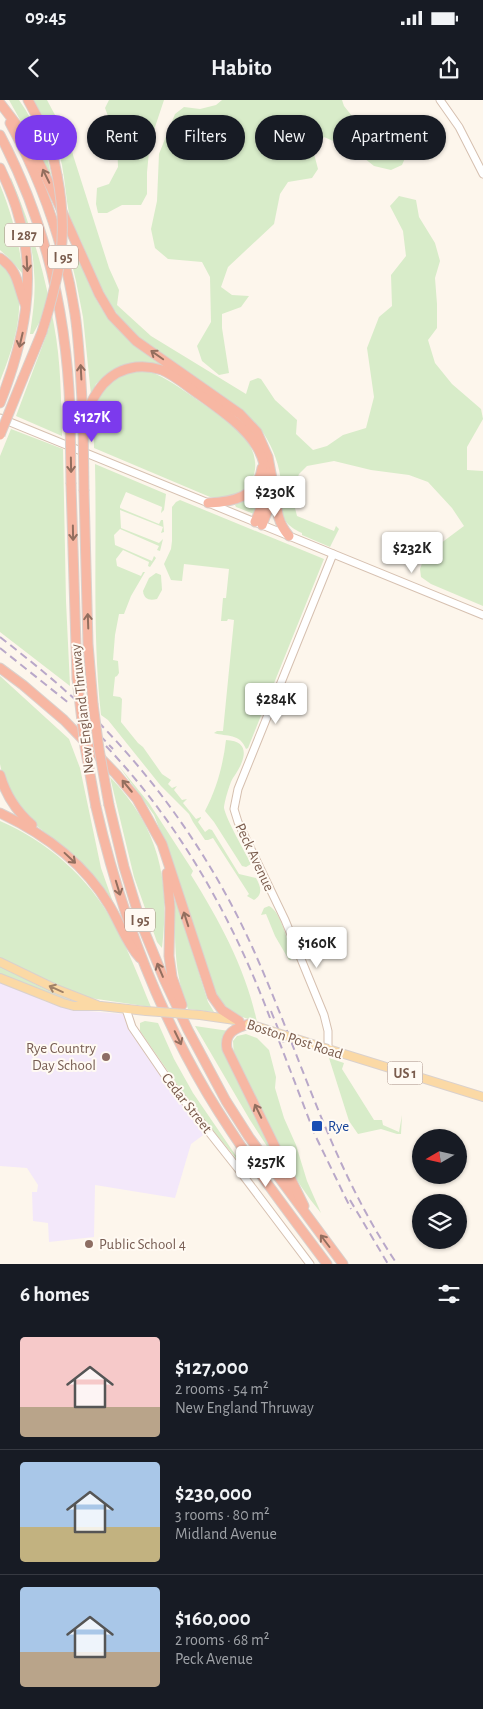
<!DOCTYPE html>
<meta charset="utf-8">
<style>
body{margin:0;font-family:"Alegreya Sans",sans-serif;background:#242831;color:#f1f3f6;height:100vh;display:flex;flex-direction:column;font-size:19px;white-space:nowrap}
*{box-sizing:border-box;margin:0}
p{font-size:16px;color:#9ea1a6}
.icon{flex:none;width:28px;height:28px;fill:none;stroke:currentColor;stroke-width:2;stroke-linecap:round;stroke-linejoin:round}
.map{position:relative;height:1164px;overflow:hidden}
.panel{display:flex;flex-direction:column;background:#171b24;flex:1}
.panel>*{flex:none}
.guide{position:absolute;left:15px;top:15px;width:454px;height:45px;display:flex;gap:10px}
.needle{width:32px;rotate:261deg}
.buttons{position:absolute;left:412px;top:1029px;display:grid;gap:10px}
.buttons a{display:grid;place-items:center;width:55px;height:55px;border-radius:50%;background:#171b24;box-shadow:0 1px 4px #0004;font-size:25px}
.price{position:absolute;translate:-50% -42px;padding:0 11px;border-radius:5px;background:#fff;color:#222;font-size:16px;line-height:32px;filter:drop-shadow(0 1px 2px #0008)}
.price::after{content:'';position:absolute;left:50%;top:30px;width:15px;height:11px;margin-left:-8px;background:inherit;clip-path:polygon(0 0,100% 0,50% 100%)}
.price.current{background:#7c3aed;color:#fff}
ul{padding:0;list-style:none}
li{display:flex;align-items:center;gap:15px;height:125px;padding:0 20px}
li+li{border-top:1px solid #363941}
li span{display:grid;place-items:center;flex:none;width:140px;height:100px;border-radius:5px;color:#555}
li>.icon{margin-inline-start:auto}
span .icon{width:60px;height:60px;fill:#fffc;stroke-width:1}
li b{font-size:21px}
h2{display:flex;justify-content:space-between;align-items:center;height:60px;padding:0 20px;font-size:21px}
.chip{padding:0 18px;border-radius:22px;background:#171b24;box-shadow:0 1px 4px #0004;font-size:18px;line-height:45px}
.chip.current{background:#7c3aed;color:#fff}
.status{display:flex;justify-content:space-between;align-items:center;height:35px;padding:0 25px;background:#171b24;direction:ltr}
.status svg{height:14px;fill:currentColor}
header{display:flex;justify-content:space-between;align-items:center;height:65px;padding:0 20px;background:#171b24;font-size:22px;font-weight:700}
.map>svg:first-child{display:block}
</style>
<div class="status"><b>09:45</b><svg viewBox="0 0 49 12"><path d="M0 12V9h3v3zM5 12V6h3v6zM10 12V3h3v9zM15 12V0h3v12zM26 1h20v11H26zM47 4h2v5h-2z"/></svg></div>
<header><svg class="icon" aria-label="back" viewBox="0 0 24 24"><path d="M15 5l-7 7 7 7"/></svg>Habito<svg class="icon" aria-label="share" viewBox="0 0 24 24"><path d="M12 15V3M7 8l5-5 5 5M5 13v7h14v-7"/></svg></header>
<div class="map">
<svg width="483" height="1164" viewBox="0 0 483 1164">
<rect width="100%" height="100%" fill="#fdf6ec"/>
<path fill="#f3e8fa" d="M0,881L46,902L75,910L123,914L140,945L206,1033L191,1044L175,1098L95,1085L94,1137L49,1142L48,1123L33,1121L32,1092H37L38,1085L27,1068L0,1066Z"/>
<g fill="#d8ecc9">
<path d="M9,0H19C37,26 49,54 53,86L43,61Z"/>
<path d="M33,0H47C54,14 72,42 73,55L109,168L119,190L117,205L151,236L246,294L250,281L258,278L261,279L275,300L297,320L296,334L313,350L327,346L343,335L366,328L374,297L367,248L379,217L392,206L391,175L406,156L403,131L390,106L399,96L416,100L419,117L435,143L440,161L435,178L437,204V228L428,240L435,263L452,284L481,309L483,319L467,347V370L483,371V506L431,484L421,477L420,469L425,455L464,426L452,408L428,382L409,375L371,370L334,361L307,366L299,374L289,402L294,404L297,416L334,431L336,426L339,429L330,447L302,435V433C275,421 283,407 281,383C280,366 273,348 264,334C255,320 241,310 228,301C194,275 144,250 118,215C102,194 92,166 81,141C77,133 71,123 69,114C66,98 65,81 62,65C57,41 46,20 33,0Z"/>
<path d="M109,0H164L150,42L147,72V94L141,105H122L107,113H98L96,104L97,88L109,84L118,67L117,40L105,8Z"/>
<path d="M222,0H342L344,6L352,16L368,24L382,36L400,42L408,51L402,65L391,70L374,66L354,50L324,37L313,50L318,69L312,78L288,82L280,94L274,124L228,167L221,187L232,195L249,196L241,207L222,214V228L229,273L219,275L202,261L197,246L211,222L210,177L202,162L168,159L155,148L151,129L157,101L159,54L175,14L184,7L200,9L216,5Z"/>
<path d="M11,78C31,125 45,174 54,225C61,262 61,299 62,336L16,316L49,228L39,223L33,234H30C33,213 36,193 34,172C33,140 21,109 10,79Z"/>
<path d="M0,85C12,114 19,142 23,173H22L9,158L0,150Z"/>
<path d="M74,146C82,166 89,188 100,206C117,234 146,253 171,272L156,265L135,262L112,270L96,284L91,295L83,217L76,181L68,148Z"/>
<path d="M0,163C4,166 9,169 12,173C29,203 12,252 0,281Z"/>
<path d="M146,270C168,278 181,289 199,301C226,320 269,344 251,383C244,398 225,398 210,397L94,348C93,302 94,277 146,270Z"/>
<path d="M11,329L63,349L66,501L70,586L0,532V356Z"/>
<path d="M95,364L166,394L164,410L161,413L162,407L126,392L120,406V408L159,424L161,420H163L164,432L161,433L163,427L120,410L121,428L159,443L163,439L160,451L157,450L159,446L120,429L114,435L115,445L152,461L154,456L156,458L150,467L148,466L149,462L123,450L116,459L117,466L141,476L143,472H145L131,496L124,514H119L115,535L113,560L118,561L119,573L117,576L115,577L113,596L120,597L122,599L121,622L138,643L143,647L162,674L171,680L168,684L172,688L177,686L174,690L182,700L187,699L183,703L196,719L201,717V718L198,722L205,732L209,729L212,730L239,774L256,778C261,787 263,794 254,800L247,796L249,794L213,738L208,740H205L193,722L189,714L161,686L108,620L101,615C92,532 97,448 95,364Z"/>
<path d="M259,386L258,400L254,414L236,407L235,405L251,396Z"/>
<path d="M180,400L324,459L248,648L246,649C240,633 227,637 214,633L217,631H223L234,520L228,519L227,521H221L223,498H226L229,469L184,464L182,481L171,480L164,464L171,449L172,441V407L176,402Z"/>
<path d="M156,473L161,475L162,490L157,499C149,501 144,499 143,491L149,478Z"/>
<path d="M0,576L69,639L80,668L101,768L114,805L94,777L78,759L22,714L4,683L0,664Z"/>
<path d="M226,640C254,641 243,664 233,678C230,682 224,703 224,708C226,719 245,752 251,764L246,767L242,766L214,722L205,711C217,688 223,665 226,640Z"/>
<path d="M119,666L149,703L193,771L191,775C219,820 246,869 257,922L225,911L217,899L165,743L154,715Z"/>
<path d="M110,677C159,728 170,779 162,848L157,842L134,777Z"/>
<path d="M0,721C47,741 88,777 113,822C128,849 139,878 151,907L90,898L66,890L0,860Z"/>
<path d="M175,797L208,902L214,912L188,909C173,870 175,838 175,797Z"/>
<path d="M269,806C281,811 289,845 292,857L291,860H289L275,836L266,814L261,815L264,808Z"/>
<path d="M0,866L49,891L76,902L65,900L0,875Z"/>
<path d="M145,921L158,923L174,959L193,993L245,1069L190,1003L140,931V923Z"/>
<path d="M195,926L229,931L226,935L277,1060H276L250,1020Z"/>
<path d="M246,934L257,938L269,950L276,977L275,988L284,1018L296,1045L307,1081L321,1113C283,1068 260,1010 234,957L233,941L237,936Z"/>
<path d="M329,958L344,963L342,969L374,1020H382L383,1025L399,1032L402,1015L401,1034H397L381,1029L358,1034L349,1021Z"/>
</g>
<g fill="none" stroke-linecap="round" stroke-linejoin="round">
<defs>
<g id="secondary">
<path d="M440,0L459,27L483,74"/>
<path d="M0,318L483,515"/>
<path d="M126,909L132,927L171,984L239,1070L310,1164"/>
<path d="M328,949V931L324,915L285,820L238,722L234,709L238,689L333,454"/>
</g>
<g id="primary">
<path d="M0,862L56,889L97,905"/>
<path d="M0,878L63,903L74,906H101L146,911"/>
<path d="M200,915L235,920"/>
<path d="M328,949L483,997"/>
</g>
<g id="highway">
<path d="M28,0L50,41L57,75"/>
<path d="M0,3L23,33L31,46L56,98L99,194L112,216L136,241L240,314L257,332L268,357L273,384L269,407L262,425"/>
<path d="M10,23C42,82 65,147 75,214C80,249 81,285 83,320"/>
<path d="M0,35C45,120 67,216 70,312"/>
<path d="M0,68C7,83 14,98 18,114C38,178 24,242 0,303"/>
<path d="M0,158C19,171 17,185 25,204"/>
<path d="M23,278L42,232"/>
<path d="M84,317C95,293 106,271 136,267C145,266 153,267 162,270C176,276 188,287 200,295C249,330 285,357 255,422"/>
<path d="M71,384L77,578"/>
<path d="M84,391L88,544L93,604"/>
<path d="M277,395C276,411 278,423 289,436"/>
<path d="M208,403C234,402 257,397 262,368"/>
<path d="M0,568L23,585L64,620L116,674L137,699L162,744L212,896L222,910L239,921"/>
<path d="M0,675C6,696 16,711 32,725"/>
<path d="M109,705L124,767L141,823L164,879L188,930L226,1001L249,1037L343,1164"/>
<path d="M96,707C119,807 155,905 207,993C243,1053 285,1108 327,1164"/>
<path d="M0,713C45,734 84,763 109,805C120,823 126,843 140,858"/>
<path d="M167,773L170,808L169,856L172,877L182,905"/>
<path d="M249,924C235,928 224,933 227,949L304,1106"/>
</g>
</defs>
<use href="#secondary" stroke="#d6c0b0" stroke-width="9"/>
<use href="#primary" stroke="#dad1cd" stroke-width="10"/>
<use href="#highway" stroke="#dad1cd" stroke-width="11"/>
<use href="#secondary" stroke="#fff" stroke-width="7"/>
<use href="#primary" stroke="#fbd9a5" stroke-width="8"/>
<use href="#highway" stroke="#f7b7a3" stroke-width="9"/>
<g stroke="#b9a8c9" stroke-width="2" stroke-dasharray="8 5" stroke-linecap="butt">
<path d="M0,537C37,566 73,595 105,629C166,693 218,770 254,851C301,957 332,1068 397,1164"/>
<path d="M0,548L70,604"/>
<path d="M82,617L113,649"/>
<path d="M106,646C180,724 233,819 270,918"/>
<path d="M271,911L285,946"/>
<path d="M279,941L315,1035L351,1109"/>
<path d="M350,1100L388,1164"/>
</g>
<defs>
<g id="primary-bridge">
<path d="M146,911L200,915"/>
<path d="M249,924L328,949"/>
</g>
<g id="highway-bridge">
<path d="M42,232C60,174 69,136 57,75"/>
<path d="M70,312L71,384"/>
<path d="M83,320L84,391"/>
<path d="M0,335L23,278"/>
<path d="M77,578L85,647L96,707"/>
<path d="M93,604L99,649L109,705"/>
</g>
</defs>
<use href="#primary-bridge" stroke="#dad1cd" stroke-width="10" stroke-linecap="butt"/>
<use href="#highway-bridge" stroke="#dad1cd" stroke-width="11" stroke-linecap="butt"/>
<use href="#primary-bridge" stroke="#fbd9a5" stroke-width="8"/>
<use href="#highway-bridge" stroke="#f7b7a3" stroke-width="9"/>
</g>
<defs><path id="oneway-shaft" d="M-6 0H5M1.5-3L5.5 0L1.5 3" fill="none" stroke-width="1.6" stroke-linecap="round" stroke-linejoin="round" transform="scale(1.25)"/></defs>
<g stroke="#936e5e">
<use href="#oneway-shaft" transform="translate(46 76) rotate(-116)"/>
<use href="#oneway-shaft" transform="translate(27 164) rotate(87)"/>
<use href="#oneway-shaft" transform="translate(21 240) rotate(103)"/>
<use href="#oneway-shaft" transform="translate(157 255) rotate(-145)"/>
<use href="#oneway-shaft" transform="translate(81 272) rotate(-93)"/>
<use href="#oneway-shaft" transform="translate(71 365) rotate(89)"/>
<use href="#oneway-shaft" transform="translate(73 433) rotate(89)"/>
<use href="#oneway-shaft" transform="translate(88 521) rotate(-92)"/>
<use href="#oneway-shaft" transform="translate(127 686) rotate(-130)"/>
<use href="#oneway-shaft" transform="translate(70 758) rotate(43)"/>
<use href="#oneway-shaft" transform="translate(118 788) rotate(73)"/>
<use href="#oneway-shaft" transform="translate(186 819) rotate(-108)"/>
<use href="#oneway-shaft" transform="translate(160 870) rotate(-113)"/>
<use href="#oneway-shaft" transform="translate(178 938) rotate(64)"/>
<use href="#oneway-shaft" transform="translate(258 1011) rotate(-116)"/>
<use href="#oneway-shaft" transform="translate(325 1141) rotate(-127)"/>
</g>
<use stroke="#a18267" href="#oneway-shaft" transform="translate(56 889) rotate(-156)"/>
<g fill="#8d6e63" stroke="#fffaf3" stroke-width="2">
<circle cx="106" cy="957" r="5"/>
<circle cx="89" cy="1144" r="5"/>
</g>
<rect fill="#1a4fb4" stroke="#fffaf3" stroke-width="2" x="311" y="1020" width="12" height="12" rx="2.5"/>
<g text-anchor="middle" stroke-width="4" stroke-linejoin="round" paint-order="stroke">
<g fill="#fffaf3" stroke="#a28b7f" stroke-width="1">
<rect x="5" y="123.5" width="38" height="23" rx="4"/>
<rect x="48" y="145.5" width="30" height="23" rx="4"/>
<rect x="125" y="808.5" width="30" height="23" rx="4"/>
<rect x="387.5" y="961.5" width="35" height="23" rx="4"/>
</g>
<g font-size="14" font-weight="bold" fill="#7a5c4d">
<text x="24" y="140">I 287</text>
<text x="63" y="162">I 95</text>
<text x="140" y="825">I 95</text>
<text x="405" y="978">US 1</text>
</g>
<g font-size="15" fill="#7a5c4d" stroke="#fffaf3">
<text transform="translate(82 609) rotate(-96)" y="5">New England Thruway</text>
<text transform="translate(255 757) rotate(65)" y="5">Peck Avenue</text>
<text transform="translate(295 939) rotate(18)" y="5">Boston Post Road</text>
<text transform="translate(187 1003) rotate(52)" y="5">Cedar Street</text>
</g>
<g font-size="15" fill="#785e54" stroke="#fffaf3" text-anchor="end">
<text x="96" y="953">Rye Country<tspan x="96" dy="17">Day School</tspan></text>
<text x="99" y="1149" text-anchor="start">Public School 4</text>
</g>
<g font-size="15" fill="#164399" stroke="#fffaf3" text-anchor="start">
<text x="328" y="1031">Rye</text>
</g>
</g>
</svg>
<div class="buttons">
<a><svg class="needle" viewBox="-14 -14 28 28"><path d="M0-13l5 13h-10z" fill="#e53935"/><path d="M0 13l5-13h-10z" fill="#9ea1a6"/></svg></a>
<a><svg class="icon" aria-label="layers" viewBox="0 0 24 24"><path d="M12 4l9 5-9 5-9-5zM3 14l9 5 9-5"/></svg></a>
</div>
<b class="price current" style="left:92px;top:343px">$127K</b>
<b class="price" style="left:275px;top:418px">$230K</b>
<b class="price" style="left:412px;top:474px">$232K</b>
<b class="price" style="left:276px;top:625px">$284K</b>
<b class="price" style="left:317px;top:869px">$160K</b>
<b class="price" style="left:266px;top:1088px">$257K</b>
<div class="guide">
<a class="chip current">Buy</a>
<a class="chip">Rent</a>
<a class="chip">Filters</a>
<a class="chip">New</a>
<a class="chip">Apartment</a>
</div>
</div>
<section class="panel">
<h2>6 homes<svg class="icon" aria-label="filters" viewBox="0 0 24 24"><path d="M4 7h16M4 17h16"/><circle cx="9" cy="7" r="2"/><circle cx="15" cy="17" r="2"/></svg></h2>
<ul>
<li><span style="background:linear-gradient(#f6c9c9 70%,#b9a48a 0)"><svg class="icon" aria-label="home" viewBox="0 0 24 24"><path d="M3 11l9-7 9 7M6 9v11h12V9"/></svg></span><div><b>$127,000</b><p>2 rooms · 54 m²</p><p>New England Thruway</p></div></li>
<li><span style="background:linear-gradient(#a9c7e8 65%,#c2b280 0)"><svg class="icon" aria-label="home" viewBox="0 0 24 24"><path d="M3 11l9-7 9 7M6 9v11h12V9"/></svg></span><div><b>$230,000</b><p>3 rooms · 80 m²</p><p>Midland Avenue</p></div></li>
<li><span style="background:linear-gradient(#a9c7e8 65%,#b9a48a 0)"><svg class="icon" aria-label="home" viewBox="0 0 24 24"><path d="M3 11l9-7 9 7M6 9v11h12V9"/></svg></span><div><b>$160,000</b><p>2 rooms · 68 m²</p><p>Peck Avenue</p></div></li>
</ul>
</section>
